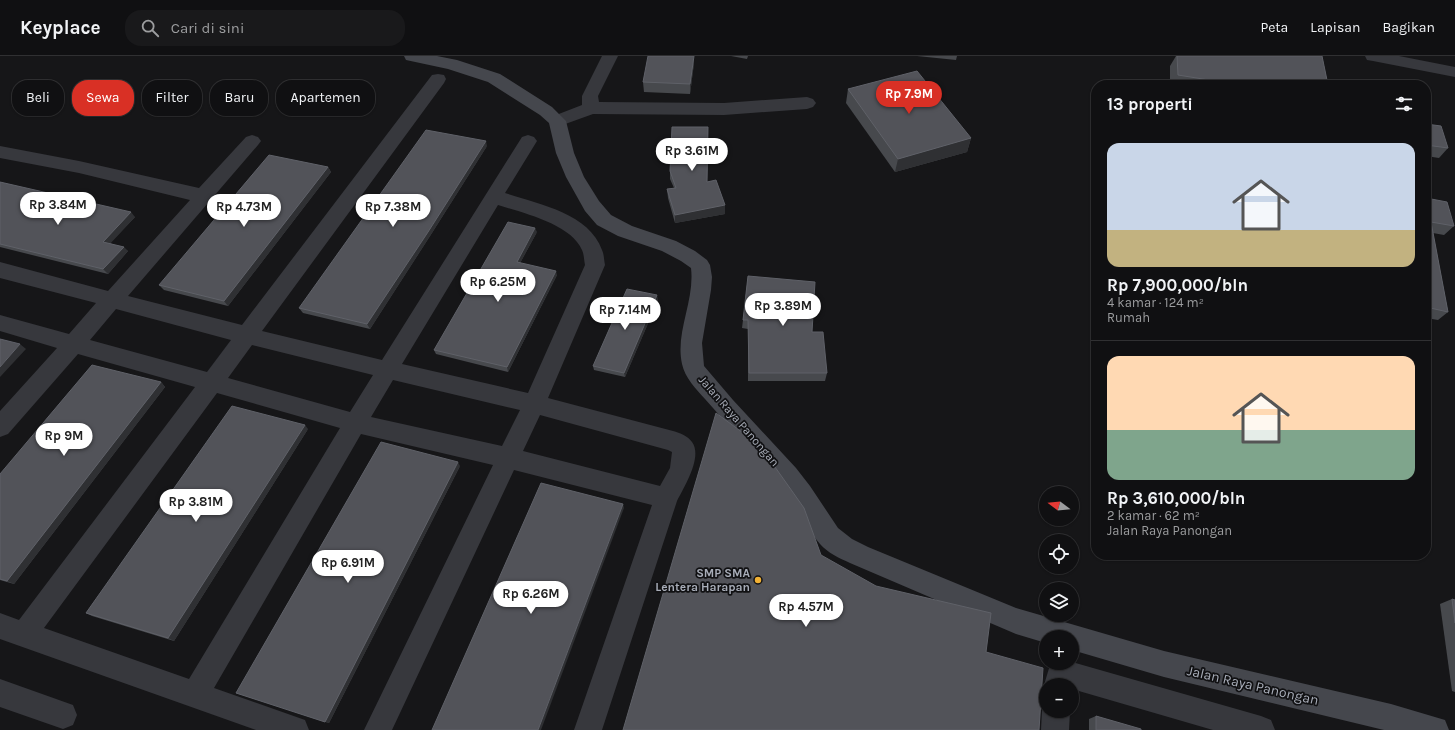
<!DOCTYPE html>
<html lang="id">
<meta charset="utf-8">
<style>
body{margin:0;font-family:Karla,sans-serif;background:#19191b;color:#f1f3f6;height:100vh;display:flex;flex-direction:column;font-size:15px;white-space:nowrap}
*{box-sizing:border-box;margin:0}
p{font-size:13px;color:#9c9d9f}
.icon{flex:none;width:22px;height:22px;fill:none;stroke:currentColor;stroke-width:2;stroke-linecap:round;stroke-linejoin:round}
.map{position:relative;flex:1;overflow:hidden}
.side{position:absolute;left:1091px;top:24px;width:340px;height:480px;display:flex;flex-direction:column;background:#101012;border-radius:16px;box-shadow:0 1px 3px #0004,0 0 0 1px #303032}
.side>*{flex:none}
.guide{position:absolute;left:12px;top:24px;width:380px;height:36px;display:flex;gap:8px}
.needle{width:26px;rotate:286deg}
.controls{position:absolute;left:1039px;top:430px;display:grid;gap:8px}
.controls a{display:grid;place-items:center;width:40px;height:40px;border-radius:50%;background:#101012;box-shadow:0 1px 3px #0004,0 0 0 1px #303032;font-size:20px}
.price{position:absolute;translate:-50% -34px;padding:0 9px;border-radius:14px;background:#fff;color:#222;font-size:13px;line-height:26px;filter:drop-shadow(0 1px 2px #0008)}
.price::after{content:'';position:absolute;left:50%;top:24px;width:12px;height:9px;margin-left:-6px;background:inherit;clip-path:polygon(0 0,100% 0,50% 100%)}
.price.selected{background:#d93025;color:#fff}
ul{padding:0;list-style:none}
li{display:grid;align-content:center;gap:8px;height:212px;padding:0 16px}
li+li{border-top:1px solid #303032}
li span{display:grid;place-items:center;height:124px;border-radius:12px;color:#555}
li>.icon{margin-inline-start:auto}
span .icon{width:72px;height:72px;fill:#fffc;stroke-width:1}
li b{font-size:17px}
h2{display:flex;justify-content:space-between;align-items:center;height:48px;padding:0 16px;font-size:17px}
.chip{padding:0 14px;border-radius:16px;background:#101012;box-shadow:0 1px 3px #0004,0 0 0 1px #303032;font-size:14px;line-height:36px}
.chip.selected{background:#d93025;color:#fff}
header{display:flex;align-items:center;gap:24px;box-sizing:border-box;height:56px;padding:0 20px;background:#101012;border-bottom:1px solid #303032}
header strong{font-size:19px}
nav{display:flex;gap:22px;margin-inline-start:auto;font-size:14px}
.search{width:280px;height:36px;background:#19191b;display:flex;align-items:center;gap:10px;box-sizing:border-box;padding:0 14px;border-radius:16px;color:#9c9d9f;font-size:15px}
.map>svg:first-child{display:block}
</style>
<header>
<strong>Keyplace</strong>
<div class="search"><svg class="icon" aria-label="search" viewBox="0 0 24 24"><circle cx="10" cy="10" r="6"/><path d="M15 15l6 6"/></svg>Cari di sini</div>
<nav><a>Peta</a><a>Lapisan</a><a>Bagikan</a></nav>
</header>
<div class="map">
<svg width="1455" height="674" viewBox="0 0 1455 674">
<rect width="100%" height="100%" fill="#161618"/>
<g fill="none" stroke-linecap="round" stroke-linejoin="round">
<g fill="#37383d" fill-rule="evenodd">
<path d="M602,0H618L598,40L599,46L724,47L807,41L813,43L816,47L813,51L807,53L724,59L593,58L557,71L551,69L548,65L551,61L582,49V40Z"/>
<path d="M1365,0H1399L1455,11V21L1373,5L1367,4Z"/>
<path d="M438,18L444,19L446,23L444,27L262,275L382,304L522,81L528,79L534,81L537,85L505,137C538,148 589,157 602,194C604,198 604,204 605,209L548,342L673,375C680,377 688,380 692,386C703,401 684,431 677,445L602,674H574L652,449L514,414L392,674H364L493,409L361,378L214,632L305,664L309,674H256L0,583V557L19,564L195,331L78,298L8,378L0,381V355L57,292L0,275V259L69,278L96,247L0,222V206L108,235L190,144L79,117L0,102V90L79,105L199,132L246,81L252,79L258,81L261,85L258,89L128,240L242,269L432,19ZM498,149C523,157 571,168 582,194C584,198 584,204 585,209L528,337L402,308ZM116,253L231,284L207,316L90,284ZM252,289L373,319L350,356L228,322ZM393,324L520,354L502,390L371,361ZM217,337L340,372L189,623L44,572ZM540,359L668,394L672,396L670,412L660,430L523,395Z"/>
<path d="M1072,606L1261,660L1271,664L1275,674H1213L1072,633V629H1046V635L1044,629L1050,609Z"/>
<path d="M0,623L73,649L77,659L73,669L63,673L0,651Z"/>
<path d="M1046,646V655H1070L1069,674H1041L1042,655Z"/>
</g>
<path fill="#45474d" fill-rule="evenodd" d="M404,0H437L457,4L500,18L552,51L566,65L574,97L584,121L599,145L611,159L632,170L676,185L695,195L707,204L710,209L712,221L711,234L702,287L704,310L733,344L796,412L810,430L838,472L852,483L868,491L1016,552L1164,595L1391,648L1445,664L1449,674H1384L1164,621L1072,594V581H1046V587L1016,578L850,507C839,502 828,497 820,488C807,473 800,455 789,439C763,406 733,375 705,343C696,333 685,322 682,308C675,276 695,245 691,212L681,205L662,195L618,180L597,169L585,155L566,121L556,97L549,67L540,59L488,26L448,13L406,4Z"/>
</g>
<g fill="#47494d">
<path d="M731,0H748L747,3Z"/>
<path d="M917,0H957L956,4Z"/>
<path d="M1176,0H1322L1328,29H1170V10Z"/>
<path d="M694,7L690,38L644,36L643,26Z"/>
<path d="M848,33L971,82L967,96L895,116L846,47Z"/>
<path d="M1426,68L1448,92L1439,102L1426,100Z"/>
<path d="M708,71L707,126L725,158L675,167L668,142L667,133L674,132L670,123V115Z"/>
<path d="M487,90L430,180L370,273L303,257L299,252Z"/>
<path d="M328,111L331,116L228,250L164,234L159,229Z"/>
<path d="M0,126L135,161L110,187L128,195L108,218L0,191Z"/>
<path d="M1426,142L1454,170L1444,179L1433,177L1448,256L1438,264L1426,262Z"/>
<path d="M537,176L520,207L557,219L508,316L436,298L434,294Z"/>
<path d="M748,220L812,276L827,317L825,325H748V273L742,272L743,264Z"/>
<path d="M658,244L625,321L594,314L593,310Z"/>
<path d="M161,326L165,331L14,528L0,524V418Z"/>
<path d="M308,373L174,585L92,560L86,557Z"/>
<path d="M460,410L329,667L236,637Z"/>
<path d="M1452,543L1455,544V636L1452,635L1440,548Z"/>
<path d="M1096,660L1141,674H1089V663Z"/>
</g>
<g fill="#2f3033">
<path d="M694,0V7L690,38V28Z"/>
<path d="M971,82L967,96L895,116L898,103Z"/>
<path d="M486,85L487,90L430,180L370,273L367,268Z"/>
<path d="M328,111L331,116L228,250L224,245Z"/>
<path d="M725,149V158L675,167V159Z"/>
<path d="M131,156L135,161L108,190L103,186Z"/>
<path d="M535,172L537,176L518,211L517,206Z"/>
<path d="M124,191L128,195L108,218L103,213Z"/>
<path d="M556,215L557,219L508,316L507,311Z"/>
<path d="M657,239L658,244L625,321L624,317Z"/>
<path d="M20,288L26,293L0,321V311Z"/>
<path d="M161,326L165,331L14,528L7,525Z"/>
<path d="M305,369L308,373L174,585L168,582Z"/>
<path d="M458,406L460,410L329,667L325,666Z"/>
<path d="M623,448L624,452L541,674H538Z"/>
</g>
<g fill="#525359" stroke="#5f6168">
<path d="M648,0H694L690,28L643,26Z"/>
<path d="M1177,0H1322L1328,29H1240L1178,19Z"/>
<path d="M917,15L971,82L898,103L848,33Z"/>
<path d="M1426,68L1441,70L1448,92L1426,89Z"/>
<path d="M672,71H708L707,126L716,124L725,149L675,159L667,133L676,132L670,115Z"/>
<path d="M426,74L486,85L428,176L367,268L299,252Z"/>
<path d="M269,99L328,111L224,245L159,229Z"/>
<path d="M0,126L131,156L103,186L124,191L103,213L0,188Z"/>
<path d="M1426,142L1447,146L1454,170L1431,166L1448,256L1426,251Z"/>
<path d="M508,166L535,172L517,206L556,215L507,311L434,294Z"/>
<path d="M748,220L815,226L812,276H823L827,317H749L748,264H743Z"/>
<path d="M627,233L657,239L624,317L593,310Z"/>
<path d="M0,283L20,288L0,311Z"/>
<path d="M92,309L161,326L7,525L0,523V418Z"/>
<path d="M232,350L305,369L168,582L86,557Z"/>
<path d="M716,357L750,382L775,411L804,452L821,499L876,530L991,557L986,596L1043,612L1039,674H623Z"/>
<path d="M381,386L458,406L325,666L236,637Z"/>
<path d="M541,427L623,448L538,674H432Z"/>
<path d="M1452,543L1455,544V567Z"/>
<path d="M1096,660L1141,673V674H1096Z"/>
</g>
<circle fill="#f2b134" stroke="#111113" stroke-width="1.5" cx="758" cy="524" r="4"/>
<g text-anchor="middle" stroke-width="3.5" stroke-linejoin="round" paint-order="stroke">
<g font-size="12" fill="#a8adb8" stroke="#111113">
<text transform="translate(739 365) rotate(49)" y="4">Jalan Raya Panongan</text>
</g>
<g font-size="12" font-weight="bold" fill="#a8adb8" stroke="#111113" text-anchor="end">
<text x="750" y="521">SMP SMA<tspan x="750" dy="14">Lentera Harapan</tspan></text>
</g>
<g font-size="14" fill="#a8adb8" stroke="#111113">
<text transform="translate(1253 629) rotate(13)" y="5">Jalan Raya Panongan</text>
</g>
</g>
</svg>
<div class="controls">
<a><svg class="needle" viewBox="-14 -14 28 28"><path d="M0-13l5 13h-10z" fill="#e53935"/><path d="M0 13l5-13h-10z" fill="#9c9d9f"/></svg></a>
<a><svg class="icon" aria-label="locate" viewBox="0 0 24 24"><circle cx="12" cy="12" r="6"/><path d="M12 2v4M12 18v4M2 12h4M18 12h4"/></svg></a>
<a><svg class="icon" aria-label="layers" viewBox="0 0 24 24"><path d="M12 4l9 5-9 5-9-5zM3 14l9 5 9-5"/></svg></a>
<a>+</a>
<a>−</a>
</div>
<b class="price selected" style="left:909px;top:59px">Rp 7.9M</b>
<b class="price" style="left:692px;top:116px">Rp 3.61M</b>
<b class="price" style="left:58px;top:170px">Rp 3.84M</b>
<b class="price" style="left:244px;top:172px">Rp 4.73M</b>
<b class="price" style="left:393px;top:172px">Rp 7.38M</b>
<b class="price" style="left:498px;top:247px">Rp 6.25M</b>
<b class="price" style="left:783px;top:271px">Rp 3.89M</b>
<b class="price" style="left:625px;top:275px">Rp 7.14M</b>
<b class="price" style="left:64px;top:401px">Rp 9M</b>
<b class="price" style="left:196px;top:467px">Rp 3.81M</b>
<b class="price" style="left:348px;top:528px">Rp 6.91M</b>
<b class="price" style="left:531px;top:559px">Rp 6.26M</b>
<b class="price" style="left:806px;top:572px">Rp 4.57M</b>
<div class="guide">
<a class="chip">Beli</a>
<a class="chip selected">Sewa</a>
<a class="chip">Filter</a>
<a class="chip">Baru</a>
<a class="chip">Apartemen</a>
</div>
<section class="side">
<h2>13 properti<svg class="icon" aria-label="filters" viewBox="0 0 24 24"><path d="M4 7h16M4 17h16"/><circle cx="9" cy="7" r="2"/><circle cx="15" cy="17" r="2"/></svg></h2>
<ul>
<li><span style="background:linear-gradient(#c9d6e8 70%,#c2b280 0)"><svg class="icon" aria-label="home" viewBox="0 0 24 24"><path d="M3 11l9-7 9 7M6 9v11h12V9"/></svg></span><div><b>Rp 7,900,000/bln</b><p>4 kamar · 124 m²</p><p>Rumah</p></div></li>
<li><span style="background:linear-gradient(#ffd9b3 60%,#7fa58c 0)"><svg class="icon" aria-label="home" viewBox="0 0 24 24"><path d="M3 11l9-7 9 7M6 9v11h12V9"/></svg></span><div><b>Rp 3,610,000/bln</b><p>2 kamar · 62 m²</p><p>Jalan Raya Panongan</p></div></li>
</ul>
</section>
</div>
